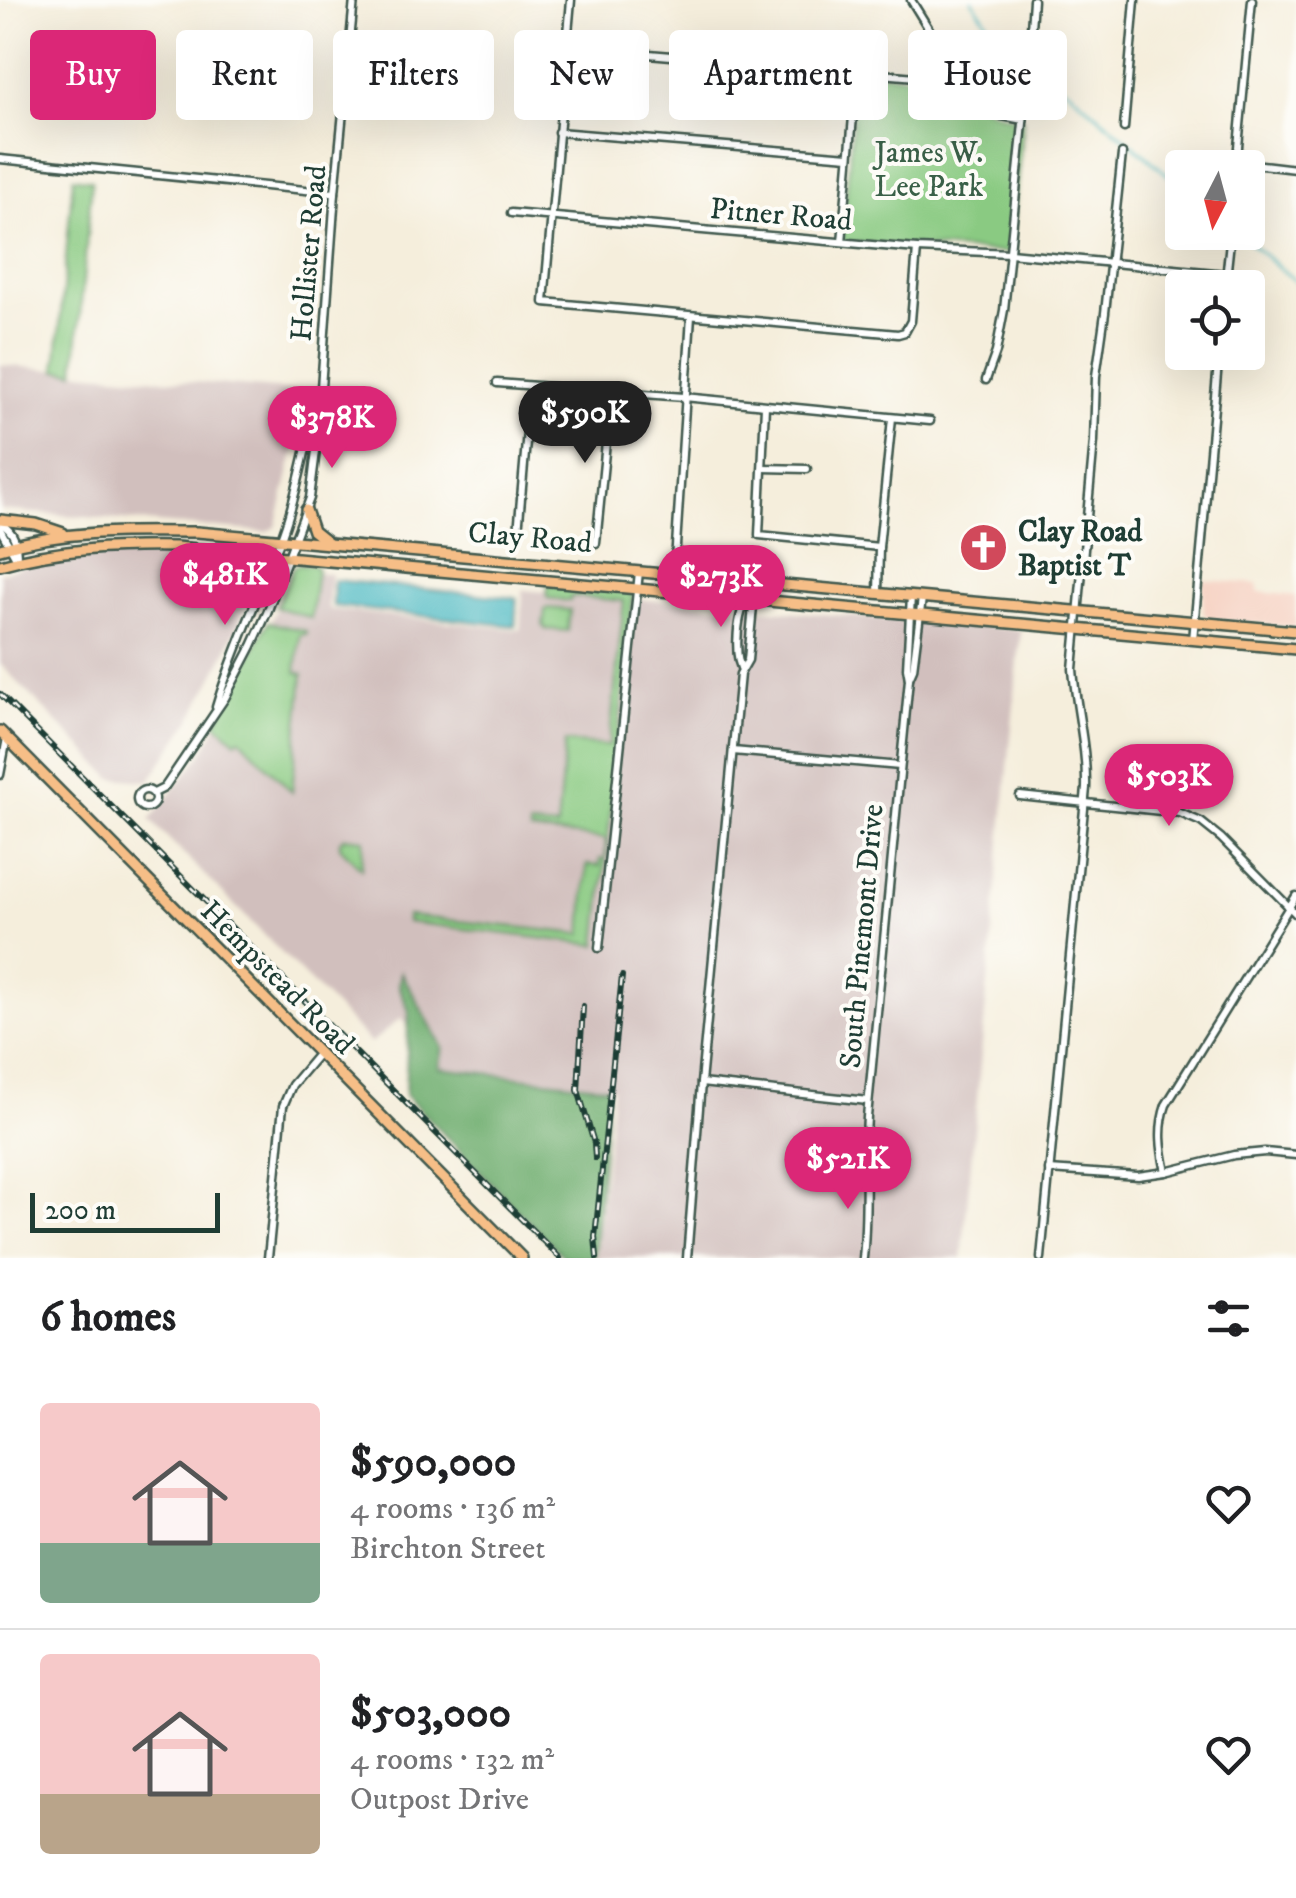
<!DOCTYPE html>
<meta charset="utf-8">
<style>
body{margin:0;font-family:"IM FELL DW Pica",serif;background:#f2f2f2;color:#202124;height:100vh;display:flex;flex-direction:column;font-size:38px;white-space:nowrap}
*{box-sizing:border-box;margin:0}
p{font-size:32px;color:#757577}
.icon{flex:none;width:55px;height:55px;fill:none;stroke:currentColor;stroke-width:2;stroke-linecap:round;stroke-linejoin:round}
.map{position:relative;height:1258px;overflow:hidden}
.sheet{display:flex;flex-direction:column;background:#fff;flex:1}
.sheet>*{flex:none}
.top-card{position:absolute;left:30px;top:30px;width:1238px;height:90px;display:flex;gap:20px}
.needle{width:65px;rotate:186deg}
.fabs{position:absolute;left:1165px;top:150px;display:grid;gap:20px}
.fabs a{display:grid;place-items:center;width:100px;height:100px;border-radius:10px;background:#fff;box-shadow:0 10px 40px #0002;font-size:50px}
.scale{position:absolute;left:30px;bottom:25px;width:190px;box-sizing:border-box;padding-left:10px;border:5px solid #1f3d34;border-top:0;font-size:28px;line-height:35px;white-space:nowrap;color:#1f3d34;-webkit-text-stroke:8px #fdfcf7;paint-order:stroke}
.price{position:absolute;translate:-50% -85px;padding:0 22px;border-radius:35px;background:#db2777;color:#fff;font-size:32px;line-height:65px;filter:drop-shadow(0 2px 5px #0008)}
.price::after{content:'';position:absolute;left:50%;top:60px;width:30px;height:22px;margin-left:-15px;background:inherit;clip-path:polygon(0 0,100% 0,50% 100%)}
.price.on{background:#222;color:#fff}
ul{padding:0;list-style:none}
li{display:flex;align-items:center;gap:30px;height:250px;padding:0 40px}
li+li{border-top:2px solid #e0e0e0}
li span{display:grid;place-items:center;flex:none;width:280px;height:200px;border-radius:10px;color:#555}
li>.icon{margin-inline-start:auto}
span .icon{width:120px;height:120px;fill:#fffc;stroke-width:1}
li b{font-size:42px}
h2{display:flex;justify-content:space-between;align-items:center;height:120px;padding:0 40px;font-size:42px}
.pill{padding:0 35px;border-radius:10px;background:#fff;box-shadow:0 10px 40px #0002;font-size:35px;line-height:90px}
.pill.on{background:#db2777;color:#fff}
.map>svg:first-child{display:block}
</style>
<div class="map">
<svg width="1296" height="1258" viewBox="0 0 1296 1258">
<rect width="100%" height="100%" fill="#fdfcf7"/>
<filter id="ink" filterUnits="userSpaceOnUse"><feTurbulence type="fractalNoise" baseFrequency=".01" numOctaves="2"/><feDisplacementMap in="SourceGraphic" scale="20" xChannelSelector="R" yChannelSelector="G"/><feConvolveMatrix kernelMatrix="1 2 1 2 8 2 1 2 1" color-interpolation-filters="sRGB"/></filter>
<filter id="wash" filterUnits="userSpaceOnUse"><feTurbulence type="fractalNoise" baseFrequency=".0048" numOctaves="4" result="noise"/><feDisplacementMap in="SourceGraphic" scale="40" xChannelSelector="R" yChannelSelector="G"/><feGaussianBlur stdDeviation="2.25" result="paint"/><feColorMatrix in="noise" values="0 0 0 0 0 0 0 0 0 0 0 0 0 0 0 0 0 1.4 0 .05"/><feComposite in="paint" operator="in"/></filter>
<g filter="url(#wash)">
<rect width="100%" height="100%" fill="#f5eedc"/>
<path fill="#f6d2c3" d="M1203,580L1258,584V592L1296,596V627L1208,618L1203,612Z"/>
<g fill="#d1bfbd">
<path d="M0,365L309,392L276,527L266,532L0,510Z"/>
<path d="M134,552L135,555L219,558L264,565L222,661L191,719L149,781L112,778L0,664V573L35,563Z"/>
<path d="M295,569L331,574L328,609L520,630L523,590L1021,630L962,1258H596L613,1088L443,1069L401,1018L371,1043L150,820L201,755L248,672Z"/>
</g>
<g fill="#8aca82" stroke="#54845b" stroke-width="2.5">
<path d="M952,67C978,108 976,108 1023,120L1010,253L842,242L857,71L916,77Z"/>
<path d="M73,177L92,180L75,372L56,370Z"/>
<path d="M299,564L314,565L317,570L311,618L276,607L293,568Z"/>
<path d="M548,585L633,593L597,945L407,922V916L582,934L587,865L600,866V859H605L606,839L530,831V826L557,828L565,742L609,746L624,601L571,596L570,601L547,598Z"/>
<path d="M548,608L570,610L568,631L545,629L543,625L545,610Z"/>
<path d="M268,622L306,631L307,634L300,635L296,672L303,674L292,792L240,738L236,741L216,723Z"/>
<path d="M345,837L364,839L361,869L340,847V841Z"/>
</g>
<path fill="#6fae70" stroke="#477652" stroke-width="2.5" d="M401,972L443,1048L439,1068L608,1087L594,1258H565L405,1095L409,1011L399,986Z"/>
<path fill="#49b8c1" stroke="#347a7a" stroke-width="2.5" d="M334,580L517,598L515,626L333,606Z"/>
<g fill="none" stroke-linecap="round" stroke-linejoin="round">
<g stroke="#49b8c1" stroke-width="2.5">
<path d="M972,0L1008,53L1034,72L1067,89L1182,187"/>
<path d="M1237,232L1296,282"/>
</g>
</g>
</g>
<g filter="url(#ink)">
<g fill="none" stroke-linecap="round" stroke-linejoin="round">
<defs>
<g id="minor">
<path d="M571,0L544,302L898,334L905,332L911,321L917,249"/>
<path d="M911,0L972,99L992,114L1023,120"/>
<path d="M567,47L916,77L931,75L952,67"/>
<path d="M1029,57L1033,0"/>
<path d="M1124,128L1135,0"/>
<path d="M558,132L849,156"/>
<path d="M0,159L335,193"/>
<path d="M1237,162L1296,169"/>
<path d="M1236,168L1252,0"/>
<path d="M511,213L917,249L1010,253L1226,274"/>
<path d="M842,242L857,71"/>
<path d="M1225,288L1231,232"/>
<path d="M986,380L996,352L1004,310L1027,84"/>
<path d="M497,383L684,397L930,421"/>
<path d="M765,406L759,535L879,547"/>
<path d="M763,468L807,469"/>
<path d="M0,523C15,532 17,543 17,560"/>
<path d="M0,529L16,558"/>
<path d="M518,532L531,386"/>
<path d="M596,543L611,392"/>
<path d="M673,592L691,316"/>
<path d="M878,594L879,547L892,418"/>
<path d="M1193,640L1219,352"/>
<path d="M741,668C734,652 737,612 748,599"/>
<path d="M909,678L913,669L922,598"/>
<path d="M216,707C234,647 262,591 283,533C298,492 305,448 316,406"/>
<path d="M733,751L900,766"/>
<path d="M0,775L7,738"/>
<circle cx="146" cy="799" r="9"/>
<path d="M154,793L164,788L225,698L252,646L267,613L310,498L317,443L335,193L354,0"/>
<path d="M1020,796L1180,813L1201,822L1221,838L1296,914"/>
<path d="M599,948L639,572"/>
<path d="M701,1083L868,1101"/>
<path d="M1049,1170L1138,1176L1166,1172L1234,1155L1265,1152L1296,1155"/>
<path d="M1166,1172C1161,1149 1158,1128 1166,1105L1296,896"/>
<path d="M268,1258L283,1106L292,1085L319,1053"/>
<path d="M687,1258L701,1083L740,674L748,660L752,617L753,606L748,599L749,583"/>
<path d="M863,1258C868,1211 864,1164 867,1117L909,679L907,668L911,596"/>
<path d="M1041,1258L1086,788C1087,748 1076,709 1073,669L1094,441L1096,376L1105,313L1122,154"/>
</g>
<g id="major">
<path d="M306,510L313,531L328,543"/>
<path d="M0,520L36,524L63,533"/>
<path d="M0,549C65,530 130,531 197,532L1296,631"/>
<path d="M0,565C58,549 116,546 176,547L1296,649"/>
<path d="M0,731L522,1258"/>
</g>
</defs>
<use href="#minor" stroke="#3f584d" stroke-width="11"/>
<use href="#major" stroke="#3f584d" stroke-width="14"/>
<use href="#minor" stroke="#fff" stroke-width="6"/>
<use href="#major" stroke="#f6be87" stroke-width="9"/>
<defs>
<g id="rail">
<path d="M0,694L560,1258"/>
<path d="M583,1006L578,1090L594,1143L595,1158"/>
<path d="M597,1258L595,1237L622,976"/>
</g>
</defs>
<use href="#rail" stroke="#1f3d34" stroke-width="6"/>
<use href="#rail" stroke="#fdfcf7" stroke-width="2.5" stroke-dasharray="8" stroke-linecap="butt"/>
</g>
</g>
<defs>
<symbol id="church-disc" viewBox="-11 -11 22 22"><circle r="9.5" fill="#d1495b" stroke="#fdfcf7"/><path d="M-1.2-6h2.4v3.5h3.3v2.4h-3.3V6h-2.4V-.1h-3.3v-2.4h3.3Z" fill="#fff"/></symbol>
</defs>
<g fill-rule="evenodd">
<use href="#church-disc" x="956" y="520" width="55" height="55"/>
</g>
<g text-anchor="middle" stroke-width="8" stroke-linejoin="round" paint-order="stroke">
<g font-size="30" fill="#3a6048" stroke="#fdfcf7">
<text x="929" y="162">James W.<tspan x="929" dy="34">Lee Park</tspan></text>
</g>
<g font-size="30" fill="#1f3d34" stroke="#fdfcf7">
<text transform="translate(781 214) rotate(5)" y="10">Pitner Road</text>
<text transform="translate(308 253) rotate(-85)" y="10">Hollister Road</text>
<text transform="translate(530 537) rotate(5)" y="10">Clay Road</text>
<text transform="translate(861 936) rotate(-85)" y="10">South Pinemont Drive</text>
<text transform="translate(278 977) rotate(45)" y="10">Hempstead Road</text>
</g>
<g font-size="30" font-weight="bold" fill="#1f3d34" stroke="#fdfcf7" text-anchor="start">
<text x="1018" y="541">Clay Road<tspan x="1018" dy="34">Baptist T</tspan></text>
</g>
</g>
</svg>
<div class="fabs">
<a><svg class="needle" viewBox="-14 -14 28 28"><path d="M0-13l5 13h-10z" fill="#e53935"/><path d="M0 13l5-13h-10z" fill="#757577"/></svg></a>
<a><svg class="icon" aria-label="locate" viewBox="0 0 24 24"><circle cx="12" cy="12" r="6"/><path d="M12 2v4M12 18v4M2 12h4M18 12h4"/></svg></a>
</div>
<div class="scale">200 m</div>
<b class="price on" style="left:585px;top:466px">$590K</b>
<b class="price" style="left:332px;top:471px">$378K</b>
<b class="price" style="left:225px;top:628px">$481K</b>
<b class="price" style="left:721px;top:630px">$273K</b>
<b class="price" style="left:1169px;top:829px">$503K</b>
<b class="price" style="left:848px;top:1212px">$521K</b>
<div class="top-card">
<a class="pill on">Buy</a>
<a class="pill">Rent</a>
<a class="pill">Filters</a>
<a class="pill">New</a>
<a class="pill">Apartment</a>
<a class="pill">House</a>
</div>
</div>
<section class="sheet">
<h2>6 homes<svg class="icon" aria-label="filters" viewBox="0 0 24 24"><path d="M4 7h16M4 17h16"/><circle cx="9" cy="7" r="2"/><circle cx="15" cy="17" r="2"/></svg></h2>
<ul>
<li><span style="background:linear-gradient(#f6c9c9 70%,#7fa58c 0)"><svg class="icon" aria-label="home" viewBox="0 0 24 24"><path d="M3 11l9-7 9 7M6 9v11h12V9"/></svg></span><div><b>$590,000</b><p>4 rooms · 136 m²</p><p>Birchton Street</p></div><svg class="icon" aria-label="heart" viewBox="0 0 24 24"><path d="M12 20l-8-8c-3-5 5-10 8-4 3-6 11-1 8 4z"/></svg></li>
<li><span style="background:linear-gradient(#f6c9c9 70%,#b9a48a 0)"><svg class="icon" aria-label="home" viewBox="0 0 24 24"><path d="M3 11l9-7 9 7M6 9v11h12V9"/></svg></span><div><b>$503,000</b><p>4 rooms · 132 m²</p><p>Outpost Drive</p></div><svg class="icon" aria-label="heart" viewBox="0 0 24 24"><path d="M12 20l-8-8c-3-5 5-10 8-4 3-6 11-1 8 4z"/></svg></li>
</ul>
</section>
